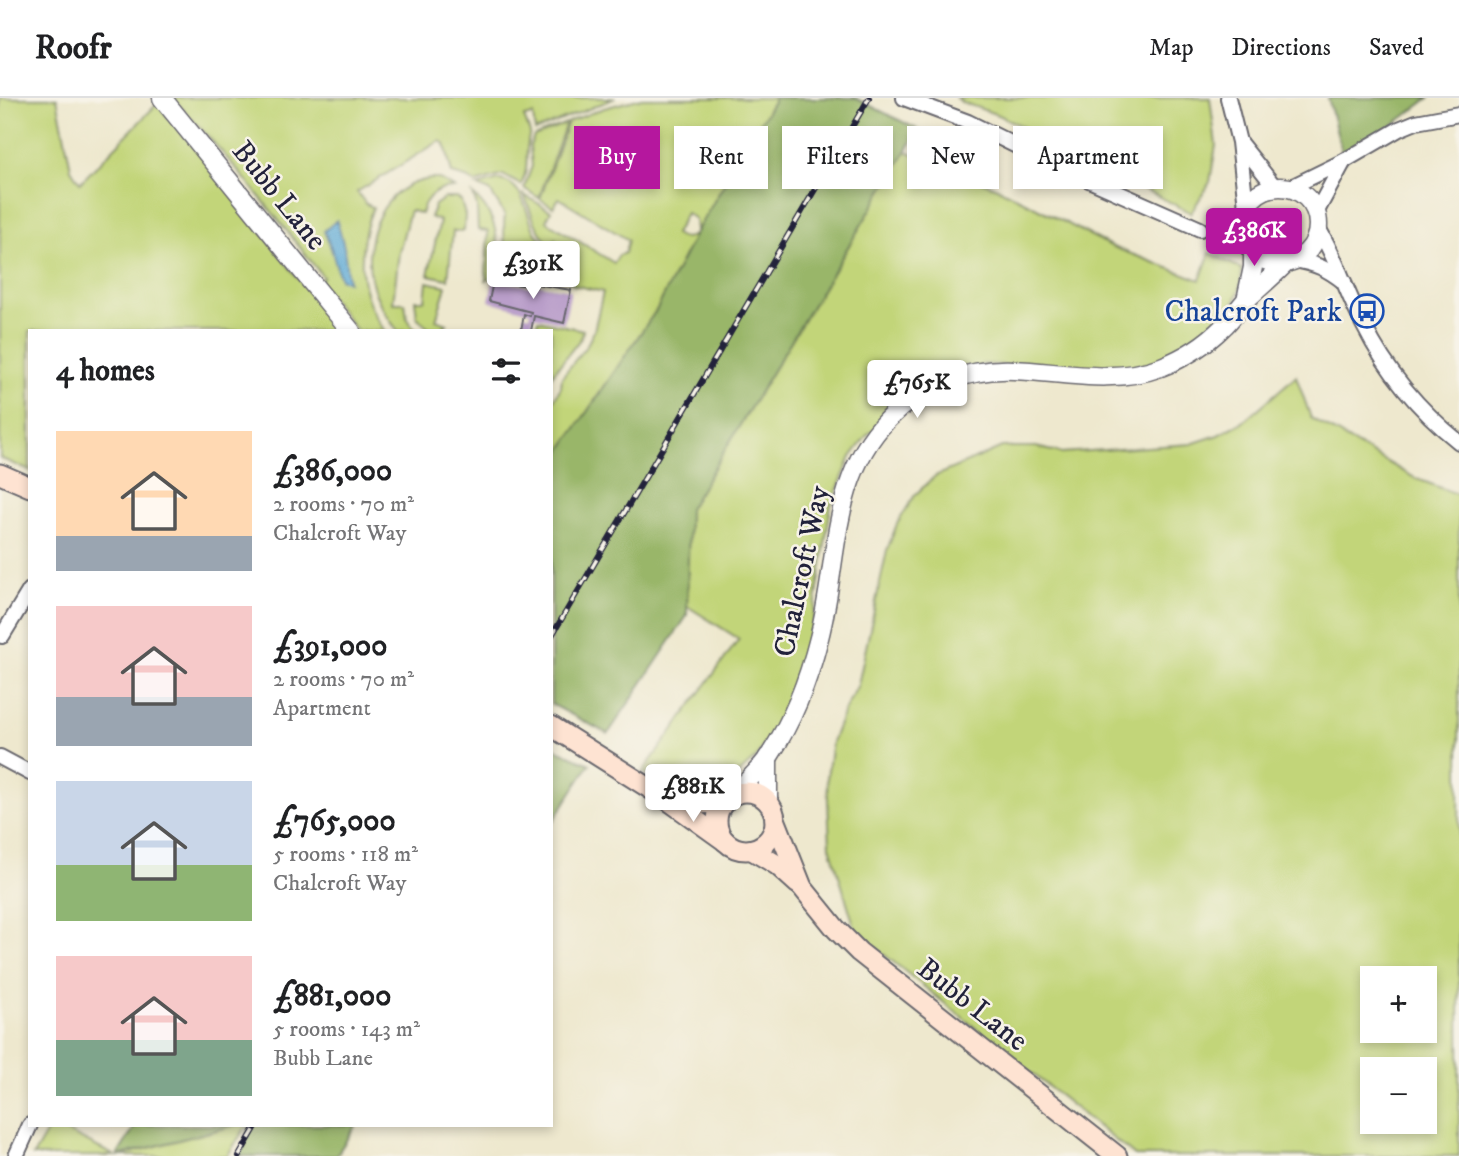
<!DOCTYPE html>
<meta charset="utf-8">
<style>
body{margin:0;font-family:"IM FELL DW Pica",serif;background:#f2f2f2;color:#202124;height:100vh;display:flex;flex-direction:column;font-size:26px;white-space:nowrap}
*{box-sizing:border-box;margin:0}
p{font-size:23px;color:#757577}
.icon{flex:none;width:38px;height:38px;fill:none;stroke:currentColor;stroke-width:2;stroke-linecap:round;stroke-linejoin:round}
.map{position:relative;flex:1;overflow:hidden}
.sheet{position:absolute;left:28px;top:231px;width:525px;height:798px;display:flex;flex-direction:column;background:#fff;border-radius:0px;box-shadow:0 4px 10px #0003}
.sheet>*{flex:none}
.hud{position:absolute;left:574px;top:28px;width:665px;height:63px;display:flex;gap:14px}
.buttons{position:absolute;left:1360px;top:868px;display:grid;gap:14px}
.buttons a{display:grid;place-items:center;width:77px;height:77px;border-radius:0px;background:#fff;box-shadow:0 4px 10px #0003;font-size:35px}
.price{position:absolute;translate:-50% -60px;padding:0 16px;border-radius:7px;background:#fff;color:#222;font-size:23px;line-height:46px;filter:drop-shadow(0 2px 4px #0008)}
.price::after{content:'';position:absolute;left:50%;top:42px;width:21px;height:16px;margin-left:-10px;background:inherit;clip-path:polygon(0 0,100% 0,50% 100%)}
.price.selected{background:#b5179e;color:#fff}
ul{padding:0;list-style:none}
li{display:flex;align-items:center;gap:21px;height:175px;padding:0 28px}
li span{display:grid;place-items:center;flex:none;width:196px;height:140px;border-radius:0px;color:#555}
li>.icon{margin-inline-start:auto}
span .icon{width:84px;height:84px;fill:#fffc;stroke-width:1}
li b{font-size:30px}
h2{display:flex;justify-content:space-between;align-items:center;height:84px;padding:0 28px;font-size:30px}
.chip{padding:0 24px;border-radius:0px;background:#fff;box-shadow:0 4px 10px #0003;font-size:24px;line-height:63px}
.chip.selected{background:#b5179e;color:#fff}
header{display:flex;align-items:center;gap:42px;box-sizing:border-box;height:98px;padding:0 35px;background:#fff;border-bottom:2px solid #e0e0e0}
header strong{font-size:33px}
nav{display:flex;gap:38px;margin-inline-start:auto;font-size:24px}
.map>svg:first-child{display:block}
</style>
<header>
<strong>Roofr</strong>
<nav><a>Map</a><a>Directions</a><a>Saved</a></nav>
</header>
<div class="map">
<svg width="1459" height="1058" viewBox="0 0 1459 1058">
<rect width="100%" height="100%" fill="#f7f3e8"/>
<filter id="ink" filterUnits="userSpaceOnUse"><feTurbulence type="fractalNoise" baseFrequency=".0143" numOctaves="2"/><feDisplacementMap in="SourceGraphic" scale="14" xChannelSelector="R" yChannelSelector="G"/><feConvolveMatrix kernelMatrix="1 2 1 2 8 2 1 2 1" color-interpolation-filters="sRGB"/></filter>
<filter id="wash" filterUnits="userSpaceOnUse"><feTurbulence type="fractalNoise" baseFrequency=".00686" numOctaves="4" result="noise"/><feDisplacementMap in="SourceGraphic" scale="28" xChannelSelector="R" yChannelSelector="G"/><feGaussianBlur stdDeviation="1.57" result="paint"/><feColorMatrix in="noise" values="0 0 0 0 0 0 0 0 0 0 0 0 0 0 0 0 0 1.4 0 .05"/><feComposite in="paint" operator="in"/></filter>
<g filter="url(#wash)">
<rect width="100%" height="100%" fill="#eee8ce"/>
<g fill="#c2d579" stroke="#727c5a" stroke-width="2" fill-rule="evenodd">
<path d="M0,0H57L71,71L80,85L157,6L209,66L339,233H30V373L0,360Z"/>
<path d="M172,0H615L535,33L533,17L524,19L530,35C523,55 531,67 521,87L503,77L475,85L469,81L452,76L445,46L440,43L357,94L366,106L373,109C356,151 357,196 385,233H357L318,183L323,179C275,117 227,56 172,0Z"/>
<path d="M642,0H775L696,134L695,121L686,115L675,136C683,141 687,141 696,136L657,211L551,367V307L561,289L562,279L587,247L594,233L603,194L574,187L553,165L552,149L556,140L550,147C535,132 532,115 524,97L551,113L546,123L614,165L619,157L625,155L628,142L559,100L553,109L540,101L568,24L604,10Z"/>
<path d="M957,0H1210L1216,47L1210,84L1191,115L1001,18L961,4Z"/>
<path d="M566,25L539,100L524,90L532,68L530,48L534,38Z"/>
<path d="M906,53L1002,92L1113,149L1200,182L1210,155L1242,171L1240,191L1234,205L1220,222L1191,248L1152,265L1107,272L983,266L868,336L851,359L831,407L812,529L786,606L757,659L721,691L702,694L642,675L739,541L687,508L689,411Z"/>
<path d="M431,81H439L454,90C436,90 425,98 421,116L410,112L399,154L393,205H405L407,220L416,233H398C385,217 375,200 371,180C362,137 384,86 431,81Z"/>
<path d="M499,82C525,85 525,115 535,134C540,142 548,148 549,158C550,166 548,173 545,180L516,175L503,181C510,156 501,139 505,117L490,93L477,88Z"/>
<path d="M473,97C499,118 500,148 495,179L486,182L488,133L478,132L477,108Z"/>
<path d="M445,100H457L461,103L465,117L464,133H453L448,181L428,177L440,123L430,119L435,107Z"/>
<path d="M427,184L446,188L436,222L447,226L443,230H428L417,219L415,202H425Z"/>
<path d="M538,222L583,232L581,240L551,278V233H535Z"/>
<path d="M1296,278L1311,320L1415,380L1459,397V1058H1135L856,834L830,748L827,679L832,644L844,613L858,587L887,452L897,426L915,397L935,378L1002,349H1036L1061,355L1191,346L1218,337L1243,324ZM1424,880V933H1372V880ZM1424,971V1024H1372V971Z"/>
<path d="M51,1027H54L115,1058H33Z"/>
<path d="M236,1027H247L227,1058H119Z"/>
</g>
<g fill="#99b669" stroke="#5e6c52" stroke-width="2">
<path d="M775,0H855L919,32L689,411L687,518L608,636L551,606V367L657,211L696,134Z"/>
<path d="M1328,0H1429L1344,63Z"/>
<path d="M551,649L590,666L551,726Z"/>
<path d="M136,1027H236L117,1058Z"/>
<path d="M249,1027H356L336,1058H240Z"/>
</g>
<path fill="#5ca9d5" stroke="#3f6688" stroke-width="2" d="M337,122L344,149L348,184L340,181L331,150L324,133Z"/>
<g id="blocks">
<path fill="#ba9fca" d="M493,183L536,189V186L571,192L564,225L534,218L531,233H521L524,216L530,218L531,214L489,203Z"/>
</g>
</g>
<g filter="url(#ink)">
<use href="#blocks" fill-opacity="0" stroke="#69676e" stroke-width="2"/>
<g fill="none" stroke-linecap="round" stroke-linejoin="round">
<defs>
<g id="minor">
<path d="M904,0L968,24L1055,67L1200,131"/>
<path d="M1228,0L1239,44L1246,109"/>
<path d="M1240,45L1275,89"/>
<path d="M1289,90L1344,63L1399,31L1416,24L1459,16"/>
<path d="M1316,115L1344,63"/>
<path d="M1318,130C1338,163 1346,195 1364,228C1387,274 1419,312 1459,344"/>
<path d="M1294,162C1315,165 1328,171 1344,184"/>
<path d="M2,538L30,492"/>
<path d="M0,659L30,675"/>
<path d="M16,1058L30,1027"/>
</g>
<g id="tertiary">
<path d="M162,0L351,233"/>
<circle cx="1280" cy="127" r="38"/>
<path d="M1246,202L1253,169V155"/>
<path d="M735,697C746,683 761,671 770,657C793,622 809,580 819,540C839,464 830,380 888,321C920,288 968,270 1014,272C1063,274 1112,287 1161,269C1184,260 1205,247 1223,229C1232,221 1238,210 1247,201C1260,189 1273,178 1286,165"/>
<path d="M768,705V659"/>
</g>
<g id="secondary">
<path d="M0,376L30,389"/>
<path d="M551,628L665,700L725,743"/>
<circle cx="746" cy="723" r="29"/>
<path d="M673,702L695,706L724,705"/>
<path d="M775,721L802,789L836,831L859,854L1117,1058"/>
<path d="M752,752L777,767L798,786"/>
</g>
</defs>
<use href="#minor" stroke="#69676e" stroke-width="18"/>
<use href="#tertiary" stroke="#69676e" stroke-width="21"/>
<use href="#secondary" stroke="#69676e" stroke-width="23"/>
<use href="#minor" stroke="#fff" stroke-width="14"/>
<use href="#tertiary" stroke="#fff" stroke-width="18"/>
<use href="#secondary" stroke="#fee3d2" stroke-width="19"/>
<defs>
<g id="rail">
<path d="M551,539L869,0"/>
<path d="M239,1058L257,1027"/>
</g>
</defs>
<use href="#rail" stroke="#22223b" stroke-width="6"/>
<use href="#rail" stroke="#f7f3e8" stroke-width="3.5" stroke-dasharray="10" stroke-linecap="butt"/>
</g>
</g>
<defs>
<symbol id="bus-ring" viewBox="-11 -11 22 22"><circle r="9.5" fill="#f7f3e8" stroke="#1a4fb4" stroke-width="1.5"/><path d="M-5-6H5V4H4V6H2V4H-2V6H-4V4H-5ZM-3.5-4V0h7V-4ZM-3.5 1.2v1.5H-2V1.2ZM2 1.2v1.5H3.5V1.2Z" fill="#1a4fb4"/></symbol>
</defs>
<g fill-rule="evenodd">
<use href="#bus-ring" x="1348" y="194" width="38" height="38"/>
</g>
<g text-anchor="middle" stroke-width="5" stroke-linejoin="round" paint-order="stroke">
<g font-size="30" fill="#22223b" stroke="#f7f3e8">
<text transform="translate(280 97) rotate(51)" y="10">Bubb Lane</text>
<text transform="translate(801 473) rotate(-78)" y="10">Chalcroft Way</text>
<text transform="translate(973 906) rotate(38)" y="10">Bubb Lane</text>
</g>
<g font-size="30" fill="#164399" stroke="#f7f3e8" text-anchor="end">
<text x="1342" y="223">Chalcroft Park</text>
</g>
</g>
</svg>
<div class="buttons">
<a>+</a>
<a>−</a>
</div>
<b class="price selected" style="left:1254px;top:170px">£386K</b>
<b class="price" style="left:533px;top:203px">£391K</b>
<b class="price" style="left:917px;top:322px">£765K</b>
<b class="price" style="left:693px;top:726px">£881K</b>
<div class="hud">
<a class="chip selected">Buy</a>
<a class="chip">Rent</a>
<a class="chip">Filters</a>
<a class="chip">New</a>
<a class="chip">Apartment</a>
</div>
<section class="sheet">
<h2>4 homes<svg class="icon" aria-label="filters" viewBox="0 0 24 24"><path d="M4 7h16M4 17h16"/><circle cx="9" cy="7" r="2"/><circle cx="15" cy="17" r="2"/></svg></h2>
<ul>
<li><span style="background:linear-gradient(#ffd9b3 75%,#9aa5b1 0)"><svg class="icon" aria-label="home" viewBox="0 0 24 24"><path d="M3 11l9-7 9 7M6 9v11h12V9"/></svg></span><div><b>£386,000</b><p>2 rooms · 70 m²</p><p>Chalcroft Way</p></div></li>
<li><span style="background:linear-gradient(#f6c9c9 65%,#9aa5b1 0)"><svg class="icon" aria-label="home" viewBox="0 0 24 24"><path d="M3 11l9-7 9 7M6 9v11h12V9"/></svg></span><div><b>£391,000</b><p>2 rooms · 70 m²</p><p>Apartment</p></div></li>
<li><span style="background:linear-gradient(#c9d6e8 60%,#8fb573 0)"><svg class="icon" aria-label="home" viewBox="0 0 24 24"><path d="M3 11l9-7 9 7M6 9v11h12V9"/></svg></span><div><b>£765,000</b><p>5 rooms · 118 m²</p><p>Chalcroft Way</p></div></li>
<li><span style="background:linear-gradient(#f6c9c9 60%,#7fa58c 0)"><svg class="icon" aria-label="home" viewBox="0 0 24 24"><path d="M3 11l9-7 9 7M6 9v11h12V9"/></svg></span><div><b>£881,000</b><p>5 rooms · 143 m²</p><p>Bubb Lane</p></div></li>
</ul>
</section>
</div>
